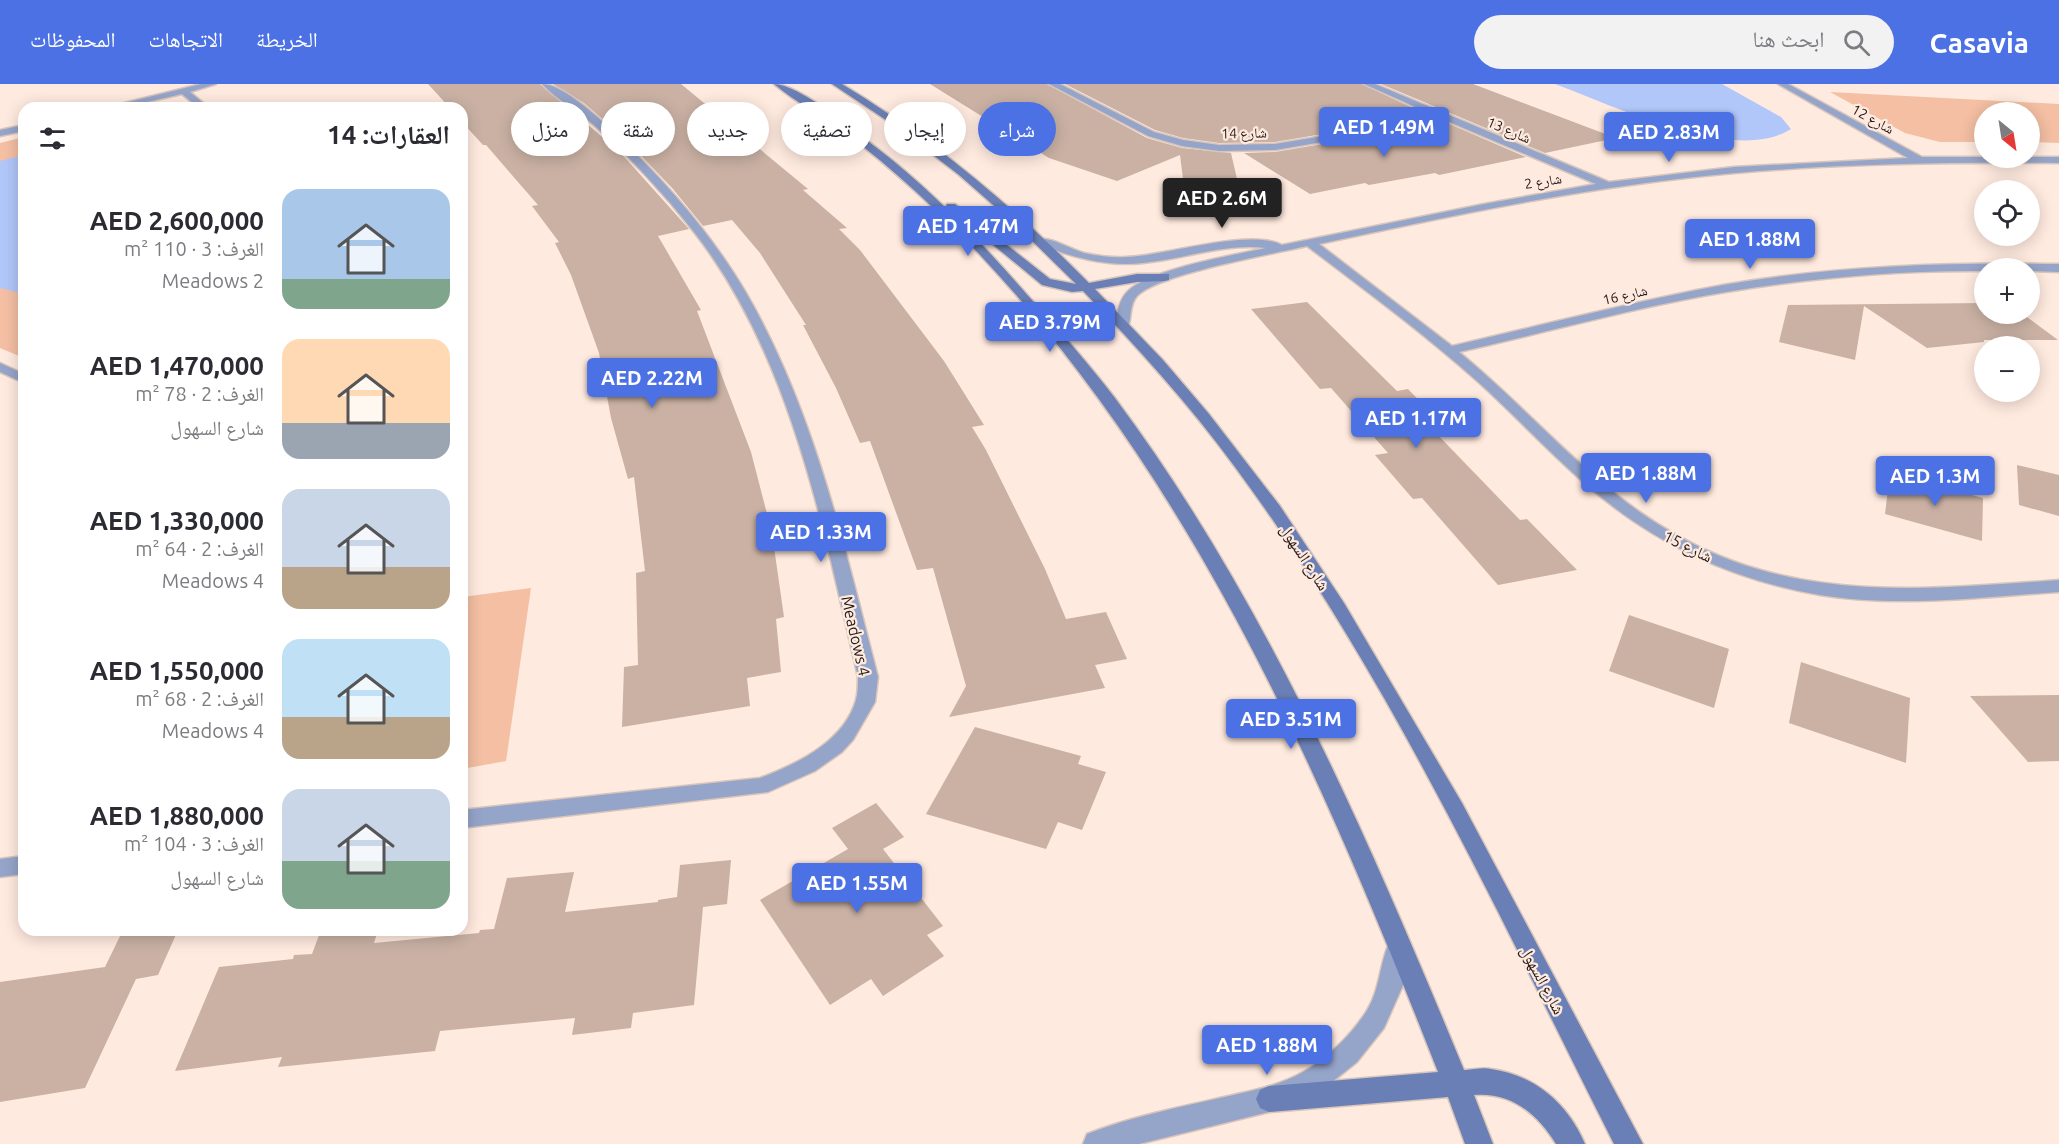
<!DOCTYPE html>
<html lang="ar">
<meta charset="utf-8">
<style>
body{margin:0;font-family:Ubuntu,"Noto Naskh Arabic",sans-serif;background:#f2f2f3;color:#2b2b33;direction:rtl;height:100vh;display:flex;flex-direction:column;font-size:22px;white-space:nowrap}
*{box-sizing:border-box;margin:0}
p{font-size:20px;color:#7c7c81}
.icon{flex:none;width:33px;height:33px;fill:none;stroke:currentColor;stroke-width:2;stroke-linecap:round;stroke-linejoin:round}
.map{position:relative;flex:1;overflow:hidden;direction:ltr}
.side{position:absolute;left:18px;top:18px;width:450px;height:834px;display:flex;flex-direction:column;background:#fff;border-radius:18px;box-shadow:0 3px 15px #0003;direction:rtl}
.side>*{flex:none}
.hud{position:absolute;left:486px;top:18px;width:570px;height:54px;direction:rtl;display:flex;gap:12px}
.needle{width:39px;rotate:150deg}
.controls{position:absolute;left:1974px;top:18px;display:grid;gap:12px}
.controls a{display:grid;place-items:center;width:66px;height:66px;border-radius:50%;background:#fff;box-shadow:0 3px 15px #0003;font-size:30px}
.price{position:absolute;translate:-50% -51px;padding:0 14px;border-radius:6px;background:#4b71e4;color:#fff;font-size:20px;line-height:39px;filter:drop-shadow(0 2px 3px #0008)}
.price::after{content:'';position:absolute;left:50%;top:36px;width:18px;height:14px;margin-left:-9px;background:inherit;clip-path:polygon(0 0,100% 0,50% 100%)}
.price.active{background:#222;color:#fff}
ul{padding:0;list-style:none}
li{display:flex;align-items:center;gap:18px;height:150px;padding:0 18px}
li span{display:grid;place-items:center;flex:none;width:168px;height:120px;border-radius:18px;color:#555}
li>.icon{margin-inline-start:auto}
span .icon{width:72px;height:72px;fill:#fffc;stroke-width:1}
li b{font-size:26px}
h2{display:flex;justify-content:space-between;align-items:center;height:72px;padding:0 18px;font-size:26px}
.pill{padding:0 21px;border-radius:27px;background:#fff;box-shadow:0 3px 15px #0003;font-size:21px;line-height:54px}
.pill.active{background:#4b71e4;color:#fff}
header{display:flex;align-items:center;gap:36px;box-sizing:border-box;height:84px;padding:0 30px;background:#4b71e4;color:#fff}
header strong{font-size:28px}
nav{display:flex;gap:33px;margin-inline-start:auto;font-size:21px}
.search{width:420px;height:54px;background:#f2f2f3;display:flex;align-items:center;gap:15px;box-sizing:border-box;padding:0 21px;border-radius:33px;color:#7c7c81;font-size:22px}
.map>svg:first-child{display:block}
</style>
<header>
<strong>Casavia</strong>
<div class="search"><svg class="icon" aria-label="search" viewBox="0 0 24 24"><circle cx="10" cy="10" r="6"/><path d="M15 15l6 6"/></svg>ابحث هنا</div>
<nav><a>الخريطة</a><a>الاتجاهات</a><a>المحفوظات</a></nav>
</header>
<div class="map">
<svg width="2059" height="1060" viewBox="0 0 2059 1060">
<rect width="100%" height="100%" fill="#ffeadf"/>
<g fill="#f4bfa3">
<path d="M1830,8L2059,20V59L2030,58V28H1984V58H1940L1905,49Z"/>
<path d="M24,53V274L0,264V59Z"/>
<path d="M531,504L506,677L462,685V513Z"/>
</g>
<g fill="#b1c6f9">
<path d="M1555,0H1722L1781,33L1791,45C1734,81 1615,22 1555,0Z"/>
<path d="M24,71V210L0,204V77Z"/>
</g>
<g fill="#cab1a4">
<path d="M428,0H540L620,68L689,145L658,152L701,226L697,227L751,368L772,449L784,533L776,535L781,588L747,594L750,622L622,643L624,583L638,581L636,489L645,487L634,393L628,395L611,334L599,269L571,191L555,159L559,158L532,122L538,121L486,61H483L462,38V24H450Z"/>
<path d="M553,0H681L808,105L803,106L847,144L839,145L860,166L944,277L984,341L972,343L986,366L1045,485L1066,535L1106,528L1127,575L1095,581L1105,604L949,633L966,602L933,484L917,486L870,357L860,359L836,304L803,241H806L760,169L732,136L703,142L673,105L621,51L584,19Z"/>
<path d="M930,0H1047L1147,54L1182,64L1231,69L1241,112L1185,111L1180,71L1117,97L1049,74Z"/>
<path d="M1065,0H1362L1430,32L1275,58L1219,59L1183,54L1155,46Z"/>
<path d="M1381,0H1473L1616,54L1545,69Z"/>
<path d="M1447,39L1526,73L1439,91L1435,89L1369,101L1365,99L1310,110L1244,69L1275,68Z"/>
<path d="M1307,218L1397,307L1408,305L1445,343L1432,345L1520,436L1527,435L1577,486L1498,501L1422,414L1413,415L1375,371L1388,369L1331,304L1320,305L1251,225Z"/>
<path d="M1984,219V230H2023L2058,256H1984V258L1927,264L1864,222L1855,276L1779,258L1788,221Z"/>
<path d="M2017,381L2059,391V432L2019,421Z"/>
<path d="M1890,389L1983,414L1982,457L1885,430Z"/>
<path d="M1629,531L1729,565L1714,624L1609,587Z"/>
<path d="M1801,578L1910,614L1906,679L1789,639Z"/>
<path d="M2059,611V677L2028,678L1970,612Z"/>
<path d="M975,643L1081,672L1078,680L1106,688L1082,746L1058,738L1046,765L926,730Z"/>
<path d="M876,719L904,753L883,765L943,842L927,851L944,872L883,912L871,895L830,921L760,816L848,765L832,744Z"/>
<path d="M731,776L727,820L703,823L694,921L633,929L631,944L572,951L575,934L440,947L435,967L278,983L282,973L175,987L219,883L293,875L294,871L312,870L321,846H378L374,859L479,849L480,846L494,845L507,794L574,788L565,828L658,818V816L677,813L680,781Z"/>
<path d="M123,846H178L158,891L136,895L85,1004L0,1018V898L105,883Z"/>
</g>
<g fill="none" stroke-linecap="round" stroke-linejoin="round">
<defs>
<g id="street">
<path d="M201,0H216L190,8L209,24H199L182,10L121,24H104Z"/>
<path d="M542,0C564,0 602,37 619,53C667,99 711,150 745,207C814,325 844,462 878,593L875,618L853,656L842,668L815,687L768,708L462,744V726L760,694C797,680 844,658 856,616C858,609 858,601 858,593C823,444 791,272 694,148C665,111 631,74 595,42C578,27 557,16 542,0Z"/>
<path d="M1049,0H1060L1154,48L1183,56L1219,61L1275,60L1438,33L1364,0H1375L1609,98L1734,83L1908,74L1778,0H1788L1922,73H2059V79C1935,78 1810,80 1686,94C1562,108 1440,134 1319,160L1452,262C1542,241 1632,218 1723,201C1834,182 1947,178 2059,180V188L2030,187V184H1984V187C1898,186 1811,194 1726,208C1636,223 1548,248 1459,268C1514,313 1562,367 1617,411C1757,522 1894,508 2059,496V508C1980,513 1899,524 1820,511C1733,496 1656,461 1589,403C1550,370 1516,332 1477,297C1423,249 1365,206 1307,162C1273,170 1158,190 1137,212C1129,221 1132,233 1128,243H1118L1117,240C1117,227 1119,215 1129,206C1152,185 1234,171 1266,164C1224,159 1184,175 1143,179C1105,183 1071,173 1036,159V155C1050,152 1070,165 1084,169C1098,172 1112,174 1126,173C1166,172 1248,144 1282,161L1484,120L1596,100L1447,37L1275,66L1219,67L1182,62L1148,52Z"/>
<path d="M24,41V47L0,52V46Z"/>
<path d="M0,279L24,290V299L0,288Z"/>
<path d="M24,772V790L0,793V775Z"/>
<path d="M1399,851L1407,855L1411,862L1404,899L1384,944L1357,978L1322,1006L1269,1028L1139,1060H1083L1087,1050C1133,1032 1181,1023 1229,1012C1254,1006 1281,1001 1303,988C1327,975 1351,951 1366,928C1381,905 1379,878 1391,855Z"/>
</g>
<g id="secondary">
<path d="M774,0C799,0 855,47 877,64C934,108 984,161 1031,215C1060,247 1089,280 1115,314C1266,516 1368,754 1464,986C1472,986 1483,983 1491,985C1535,991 1568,1020 1585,1060H1556C1537,1029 1511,1008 1474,1011L1493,1060H1465L1448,1013L1269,1028L1260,1024L1256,1015L1260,1006L1269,1002L1438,988C1316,677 1183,369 941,131C910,102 878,73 844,48C821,31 795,18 774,0Z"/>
<path d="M832,0H842C933,55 1014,123 1089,199L1137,190H1169V196L1165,197L1137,198L1095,205L1163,276L1209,330L1280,422L1344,519L1462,719L1643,1060H1614C1498,830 1389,591 1235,383C1189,320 1137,263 1083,207L1072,208L1042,201L946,122L947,120H955L1050,195L1076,200L1017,142L959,91L898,44Z"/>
</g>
</defs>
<use href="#street" stroke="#d8c5bb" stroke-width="3"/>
<use href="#secondary" stroke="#d8c5bb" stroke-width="3"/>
<use href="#street" fill="#95a4c9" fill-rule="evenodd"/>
<use href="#secondary" fill="#6a7fb5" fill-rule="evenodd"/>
</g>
<g text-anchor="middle" stroke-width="4.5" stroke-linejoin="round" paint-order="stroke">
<g font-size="14" fill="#241a16" stroke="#ffeadf">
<text transform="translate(1873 35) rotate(29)" y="5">شارع 12</text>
<text transform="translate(1509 46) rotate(23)" y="5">شارع 13</text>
<text transform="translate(1244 49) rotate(-1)" y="5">شارع 14</text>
<text transform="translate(1543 97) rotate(-9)" y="5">شارع 2</text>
<text transform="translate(1625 211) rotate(-13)" y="5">شارع 16</text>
</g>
<g font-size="16" fill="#241a16" stroke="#ffeadf">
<text transform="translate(1688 462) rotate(26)" y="6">شارع 15</text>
<text transform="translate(1305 473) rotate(57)" y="6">شارع السهول</text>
<text transform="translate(856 552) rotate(77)" y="6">Meadows 4</text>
<text transform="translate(1543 896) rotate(62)" y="6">شارع السهول</text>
</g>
</g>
</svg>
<div class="controls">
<a><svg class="needle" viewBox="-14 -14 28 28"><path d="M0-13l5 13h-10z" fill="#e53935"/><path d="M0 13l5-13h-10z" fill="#7c7c81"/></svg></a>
<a><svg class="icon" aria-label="locate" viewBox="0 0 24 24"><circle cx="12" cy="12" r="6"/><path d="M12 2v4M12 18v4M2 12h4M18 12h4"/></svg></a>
<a>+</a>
<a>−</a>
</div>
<b class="price" style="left:1384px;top:74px">AED 1.49M</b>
<b class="price" style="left:1669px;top:79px">AED 2.83M</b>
<b class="price active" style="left:1222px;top:145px">AED 2.6M</b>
<b class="price" style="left:968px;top:173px">AED 1.47M</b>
<b class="price" style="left:1750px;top:186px">AED 1.88M</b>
<b class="price" style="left:1050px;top:269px">AED 3.79M</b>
<b class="price" style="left:652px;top:325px">AED 2.22M</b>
<b class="price" style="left:1416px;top:365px">AED 1.17M</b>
<b class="price" style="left:1646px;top:420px">AED 1.88M</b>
<b class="price" style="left:1935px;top:423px">AED 1.3M</b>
<b class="price" style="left:821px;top:479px">AED 1.33M</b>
<b class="price" style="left:1291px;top:666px">AED 3.51M</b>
<b class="price" style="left:857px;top:830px">AED 1.55M</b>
<b class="price" style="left:1267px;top:992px">AED 1.88M</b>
<div class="hud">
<a class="pill active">شراء</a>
<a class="pill">إيجار</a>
<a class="pill">تصفية</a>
<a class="pill">جديد</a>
<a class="pill">شقة</a>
<a class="pill">منزل</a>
</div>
<section class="side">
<h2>العقارات: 14<svg class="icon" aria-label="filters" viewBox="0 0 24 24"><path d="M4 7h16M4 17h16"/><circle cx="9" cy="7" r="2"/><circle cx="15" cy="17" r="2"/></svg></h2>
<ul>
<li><span style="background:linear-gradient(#a9c7e8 75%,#7fa58c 0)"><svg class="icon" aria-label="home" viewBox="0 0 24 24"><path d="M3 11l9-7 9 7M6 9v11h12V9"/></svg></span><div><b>AED 2,600,000</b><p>الغرف: 3 · 110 m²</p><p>Meadows 2</p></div></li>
<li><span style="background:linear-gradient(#ffd9b3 70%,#9aa5b1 0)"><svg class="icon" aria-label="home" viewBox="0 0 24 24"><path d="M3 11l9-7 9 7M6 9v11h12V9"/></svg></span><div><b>AED 1,470,000</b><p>الغرف: 2 · 78 m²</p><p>شارع السهول</p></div></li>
<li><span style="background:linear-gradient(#c9d6e8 65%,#b9a48a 0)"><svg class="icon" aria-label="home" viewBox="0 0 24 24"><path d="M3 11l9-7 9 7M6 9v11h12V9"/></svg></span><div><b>AED 1,330,000</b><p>الغرف: 2 · 64 m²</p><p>Meadows 4</p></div></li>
<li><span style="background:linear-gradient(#bfe0f5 65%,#b9a48a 0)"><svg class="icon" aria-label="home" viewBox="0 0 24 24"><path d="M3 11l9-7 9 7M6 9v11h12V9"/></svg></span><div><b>AED 1,550,000</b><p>الغرف: 2 · 68 m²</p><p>Meadows 4</p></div></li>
<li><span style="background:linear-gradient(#c9d6e8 60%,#7fa58c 0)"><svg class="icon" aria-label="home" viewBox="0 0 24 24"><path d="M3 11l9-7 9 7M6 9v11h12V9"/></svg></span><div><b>AED 1,880,000</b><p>الغرف: 3 · 104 m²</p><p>شارع السهول</p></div></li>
</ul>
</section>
</div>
